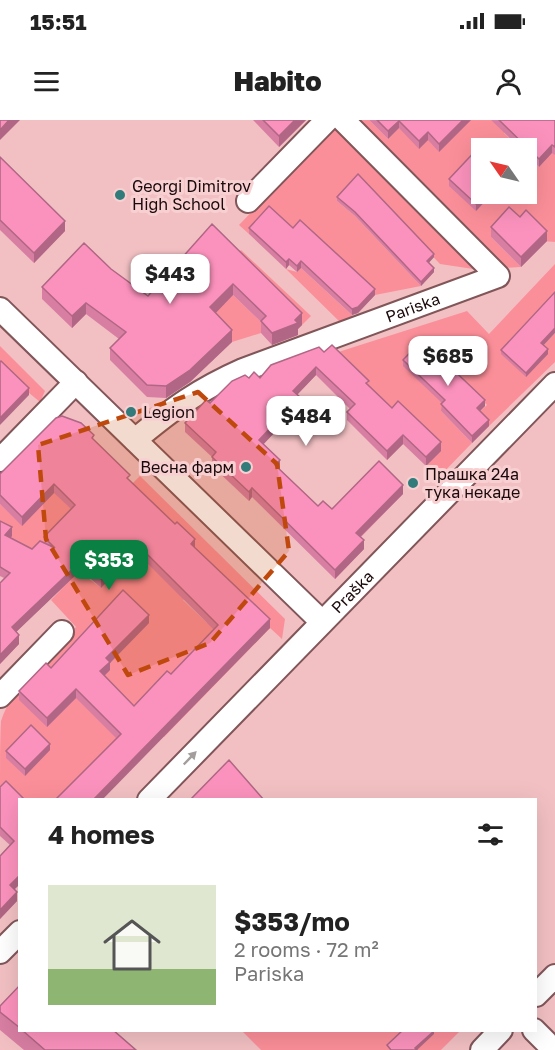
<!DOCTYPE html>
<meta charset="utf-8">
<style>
body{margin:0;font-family:"Golos Text",sans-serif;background:#f2f2f2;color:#222;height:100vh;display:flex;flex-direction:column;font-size:22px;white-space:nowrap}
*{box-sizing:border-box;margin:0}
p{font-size:20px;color:#767676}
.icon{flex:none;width:33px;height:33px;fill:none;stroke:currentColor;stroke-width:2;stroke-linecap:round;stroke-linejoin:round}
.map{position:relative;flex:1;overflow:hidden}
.details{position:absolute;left:18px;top:678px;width:519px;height:234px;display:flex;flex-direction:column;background:#fff;border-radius:0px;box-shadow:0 6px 24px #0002}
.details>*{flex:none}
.needle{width:39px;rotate:304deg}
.fabs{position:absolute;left:471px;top:18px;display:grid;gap:12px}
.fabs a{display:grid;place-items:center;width:66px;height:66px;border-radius:0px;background:#fff;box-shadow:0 6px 24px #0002;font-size:30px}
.price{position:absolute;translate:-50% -51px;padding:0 14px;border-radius:12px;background:#fff;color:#222;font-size:20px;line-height:39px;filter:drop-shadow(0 2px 3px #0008)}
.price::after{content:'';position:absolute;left:50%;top:36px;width:18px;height:14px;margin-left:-9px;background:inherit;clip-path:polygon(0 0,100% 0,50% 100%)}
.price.on{background:#0b8043;color:#fff}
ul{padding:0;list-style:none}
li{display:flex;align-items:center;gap:18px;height:150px;padding:0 30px}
li span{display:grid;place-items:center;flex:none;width:168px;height:120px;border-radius:0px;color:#555}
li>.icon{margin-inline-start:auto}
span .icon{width:72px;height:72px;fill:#fffc;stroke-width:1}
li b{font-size:26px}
h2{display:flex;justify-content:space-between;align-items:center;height:72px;padding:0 30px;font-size:26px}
.status{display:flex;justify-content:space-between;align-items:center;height:42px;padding:0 30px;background:#fff;direction:ltr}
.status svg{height:16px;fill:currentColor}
header{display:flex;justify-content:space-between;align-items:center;height:78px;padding:0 30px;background:#fff;font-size:27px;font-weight:800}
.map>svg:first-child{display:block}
</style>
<div class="status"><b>15:51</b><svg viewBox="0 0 49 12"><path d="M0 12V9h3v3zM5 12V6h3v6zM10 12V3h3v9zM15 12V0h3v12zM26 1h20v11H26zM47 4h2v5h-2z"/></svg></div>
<header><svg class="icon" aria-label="menu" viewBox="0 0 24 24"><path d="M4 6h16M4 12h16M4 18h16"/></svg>Habito<svg class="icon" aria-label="person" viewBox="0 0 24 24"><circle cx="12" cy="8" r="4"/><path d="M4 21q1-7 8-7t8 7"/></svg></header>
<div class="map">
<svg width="555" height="930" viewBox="0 0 555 930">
<rect width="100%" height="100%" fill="#f2c0c3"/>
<g fill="#fb8f99" fill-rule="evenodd">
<path d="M347,0H369L388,19L399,8L428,20L465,0H516L504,13L520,28H482L476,91L485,74H526L527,35L539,47L555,30V122L491,117L521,147L502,148Z"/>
<path d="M335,5L480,150L440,144L358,58L337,81L355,96L421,166L375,175L293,115L269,93L249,114L239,105Z"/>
<path d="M241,130L311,196L302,205L234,137Z"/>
<path d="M555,144V176L541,228L555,213V242L489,306L477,294L487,285L478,276L441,291L472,323L438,358L426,346L440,331L392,297L332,234L467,191L489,214Z"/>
<path d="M301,148L354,197L342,204L286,149L297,152Z"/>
<path d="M233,175L266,207L261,213L232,222L207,197Z"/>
<path d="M0,226L45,271L40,282L0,249Z"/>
<path d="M140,356L285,499L282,519L270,508L164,617L145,598L63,679L20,680L0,675C0,657 0,616 1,601C13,564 50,534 76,507L51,480L79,451L101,468L80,431L41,433L0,422V384L22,405L54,372L89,406ZM205,457L234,475L207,503L183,480Z"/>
<path d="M242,911H460L441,930H261Z"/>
</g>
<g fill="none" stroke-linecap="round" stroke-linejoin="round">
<defs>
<g id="minor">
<path d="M248,81L327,0"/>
<path d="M0,189L322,502"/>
<path id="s1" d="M135,320C172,289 198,270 243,250L498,156L343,0"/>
<path d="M0,340L76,262"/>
<path d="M0,576L62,512"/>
<path id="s2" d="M149,680L555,264"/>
<path d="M0,832L20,812"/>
<path d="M536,875L555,856"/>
<path d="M534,910L554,930"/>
<path d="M482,930L501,910"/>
</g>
</defs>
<use href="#minor" stroke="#815659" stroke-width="26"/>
<use href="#minor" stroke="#fff" stroke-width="22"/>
</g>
<g fill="#d87ea3">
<path d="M253,0H306L279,27Z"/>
<path d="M369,0H471L439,32L428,20L419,29L399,8L388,19Z"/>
<path d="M491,0H555V35L552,33L539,47L526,35V28H520Z"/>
<path d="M0,37L65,111L34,143L0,110Z"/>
<path d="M449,59L482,74H489V77L476,91L449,66Z"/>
<path d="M337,77L434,137L428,143L434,152L421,166L355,96L337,81Z"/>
<path d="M520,97L547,121L521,147L491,117V107Z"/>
<path d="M212,104L302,205L298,209V215L272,225L261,213V202L233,175L215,193L232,222L190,262L166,278L147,277L110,240V228L119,219L86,194L72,208L42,179V167L111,149L148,176Z"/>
<path d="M249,108H293L375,175L358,193L352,195L301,148L297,152L289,145L286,149L249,114Z"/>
<path d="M543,225L548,234L526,257L501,234V230Z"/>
<path d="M324,232L369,266L392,288L441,331L426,346L403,324L387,340L347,300V292L350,289L316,255L297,275L300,286L263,324L279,349L318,386L332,389L403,374L361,417L364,429L335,459L252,377L249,381L212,346V337L185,312V303L210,283L249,258H260Z"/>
<path d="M403,240L485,286L480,291L489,306L472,323L441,291L442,283L403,246Z"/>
<path d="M94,320L130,361L195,428L270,508L116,618L76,578L47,607L19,580V571L51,548L149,503L110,543V550L104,556L134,586L171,554L214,510L135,431L101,468L81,450L16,512L19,524L0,544V463L4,458L0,456V401L12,416L10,418L32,429L44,423V417L71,389L54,373L22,406L0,384V354Z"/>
<path d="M50,630L25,656L6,638V631Z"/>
<path d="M0,667L20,680V764L14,769L17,781L0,799L10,725L0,716Z"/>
<path d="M20,865V910H113L136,930H24L0,910V886Z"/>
</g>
<g fill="#b06684">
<path d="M9,0H20L0,20V10Z"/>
<path d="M295,0H306L279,27V16Z"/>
<path d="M463,0H471L439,32V24Z"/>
<path d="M399,1V8L388,19V11Z"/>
<path d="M428,12V20L419,29V21Z"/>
<path d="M552,25V33L539,47V39Z"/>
<path d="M486,74H489V77L476,91V84Z"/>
<path d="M65,101V111L34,143V133Z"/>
<path d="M547,111V121L521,147V137Z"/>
<path d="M434,134V137L427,145V141Z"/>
<path d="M289,139V145L286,149V142Z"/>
<path d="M301,141V148L297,152V146Z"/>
<path d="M434,148V152L421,166V162Z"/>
<path d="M233,164V175L210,199V187Z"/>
<path d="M375,169V175L358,193L352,195V189Z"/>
<path d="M86,183V194L72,208V196Z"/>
<path d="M302,193V205L298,209V215L272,225V213L295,200Z"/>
<path d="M555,208V213L541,228V223Z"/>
<path d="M232,210V222L190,262L166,278V266Z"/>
<path d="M548,229V234L526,257V253Z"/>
<path d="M316,247V255L293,279V271Z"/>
<path d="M29,268V275L0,305V298Z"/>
<path d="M300,277V286L259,329V320Z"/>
<path d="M485,280V286L477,294V288Z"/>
<path d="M489,300V306L472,323V316Z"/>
<path d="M403,315V324L387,340V331Z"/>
<path d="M441,322V331L426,346V337Z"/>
<path d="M280,340V349L275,354V345Z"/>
<path d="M54,364V373L22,406V397Z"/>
<path d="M403,365V374L356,421V413Z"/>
<path d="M252,368V377L249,381V372Z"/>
<path d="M12,407V416L5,424V415Z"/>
<path d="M195,419V428L191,424Z"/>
<path d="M364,420V429L335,459V450Z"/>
<path d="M135,422V431L101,468V459Z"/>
<path d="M81,441V450L12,516V507Z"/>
<path d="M149,495V503L110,543V550L100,560V551L106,538Z"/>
<path d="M270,499V508L102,680H93Z"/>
<path d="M19,515V524L0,544V535Z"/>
<path d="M76,569V578L47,607V598Z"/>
<path d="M50,624V630L25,656V649Z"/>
<path d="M20,755V764L10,774V765Z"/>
<path d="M17,772V781L0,799V790Z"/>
<path d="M434,911V914L417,930L415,928Z"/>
</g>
<g fill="#fb92bd" stroke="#b06684" stroke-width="1.5">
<path d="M0,0H9L0,10Z"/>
<path d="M263,0H295L279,16Z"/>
<path d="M377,0H463L439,24L428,12L419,21L399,1L388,11Z"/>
<path d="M499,0H555V27L552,25L539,39Z"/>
<path d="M481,25L485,28H482V58L479,61L482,63V74H486L476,84L449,59Z"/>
<path d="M0,37L65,101L34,133L0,100Z"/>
<path d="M358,54L434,134L427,141L434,148L421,162L355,92L337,77Z"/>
<path d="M269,86L293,108L300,100L375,169L358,187L352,189L301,141L297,146L289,139L286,142L249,108Z"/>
<path d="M509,87L520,97L526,90L547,111L521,137L491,107Z"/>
<path d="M212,104L302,193L295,200L298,203L272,213L261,201L266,196L233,164L210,187L232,210L190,250L166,266L147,265L110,228L126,212L86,183L72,196L42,167L84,123L111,149L148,176Z"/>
<path d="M555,172V208L541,223L548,229L526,253L501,230Z"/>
<path d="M422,220L485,280L477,288L489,300L472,316L441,284L445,280L403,240Z"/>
<path d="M332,225L369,261L366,263L392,288L398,281L441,322L426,337L403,315L387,331L347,292L355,284L316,247L293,271L300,277L259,320L280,340L275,345L318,386L323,381L332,389L379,341L403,365L356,413L364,420L335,450L252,368L249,372L212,337L216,332L185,303L206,280L210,283L232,261L245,255L249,258L254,252L260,258L271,245L319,227L324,232Z"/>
<path d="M1,241L29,268L0,298V242Z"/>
<path d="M62,296L81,303L94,315L92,318L130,355L127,358L175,404L177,402L195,419L191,424L270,499L93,680H55L121,614L76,569L47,598L19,571L46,543L51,548L123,470L149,495L106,538L110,542L100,551L134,586L167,551L171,554L218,505L135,422L101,459L81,441L12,507L19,515L0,535V463L10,453L0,447V401L12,407L5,415L32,429L40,421L55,428L44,417L75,385L54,364L22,397L0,375V354L56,298Z"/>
<path d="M31,605L50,624L25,649L6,631Z"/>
<path d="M229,640L264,680H190Z"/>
<path d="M6,661L25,680H20V755L10,765L17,772L0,790V736L14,721L0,707V667Z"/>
<path d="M20,865V908L0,892V886Z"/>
<path d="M22,910H113L136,930H45Z"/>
<path d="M403,910H433L434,911L415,928L417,930H391L387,925Z"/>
</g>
<defs><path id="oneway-solid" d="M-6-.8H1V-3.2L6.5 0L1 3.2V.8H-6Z" transform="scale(1.5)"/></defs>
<use fill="#a39d9d" href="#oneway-solid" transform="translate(190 638) rotate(-46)"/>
<path fill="#bf490c" fill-opacity="0.2" stroke="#bf490c" stroke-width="4.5" stroke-dasharray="12 8" stroke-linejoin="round" d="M198,272L277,344L289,431L210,523L128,555L46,419L38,325Z"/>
<g fill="#327b7b" stroke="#f8d0d2" stroke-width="2">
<circle cx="120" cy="75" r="6"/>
<circle cx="131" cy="292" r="6"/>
<circle cx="246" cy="347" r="6"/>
<circle cx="413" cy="363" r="6"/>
</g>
<g text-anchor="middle" stroke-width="6" stroke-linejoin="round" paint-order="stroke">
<g font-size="16" fill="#1a090b" stroke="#f8d0d2" text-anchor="start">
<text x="132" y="72">Georgi Dimitrov<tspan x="132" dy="18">High School</tspan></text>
<text x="143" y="298">Legion</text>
<text x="234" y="353" text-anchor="end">Весна фарм</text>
<text x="425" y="360">Прашка 24а<tspan x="425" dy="18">тука некаде</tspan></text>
</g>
<g font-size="16" fill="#1a090b" stroke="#f8d0d2">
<text dy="6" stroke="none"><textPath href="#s1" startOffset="310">Pariska</textPath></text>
<text dy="6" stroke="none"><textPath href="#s2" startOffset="291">Praška</textPath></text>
</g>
</g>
</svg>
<div class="fabs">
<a><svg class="needle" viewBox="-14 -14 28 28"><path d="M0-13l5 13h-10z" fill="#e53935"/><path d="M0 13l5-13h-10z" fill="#767676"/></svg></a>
</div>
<b class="price" style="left:170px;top:185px">$443</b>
<b class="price" style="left:448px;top:267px">$685</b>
<b class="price" style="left:306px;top:327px">$484</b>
<b class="price on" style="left:109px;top:471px">$353</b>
<section class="details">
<h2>4 homes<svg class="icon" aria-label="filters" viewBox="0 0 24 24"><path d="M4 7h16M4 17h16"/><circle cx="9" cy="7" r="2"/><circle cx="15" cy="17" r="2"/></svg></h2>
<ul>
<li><span style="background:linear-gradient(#dfe7d0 70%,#8fb573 0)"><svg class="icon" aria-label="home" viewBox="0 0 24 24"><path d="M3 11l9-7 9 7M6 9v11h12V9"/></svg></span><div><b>$353/mo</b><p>2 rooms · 72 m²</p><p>Pariska</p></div></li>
</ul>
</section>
</div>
